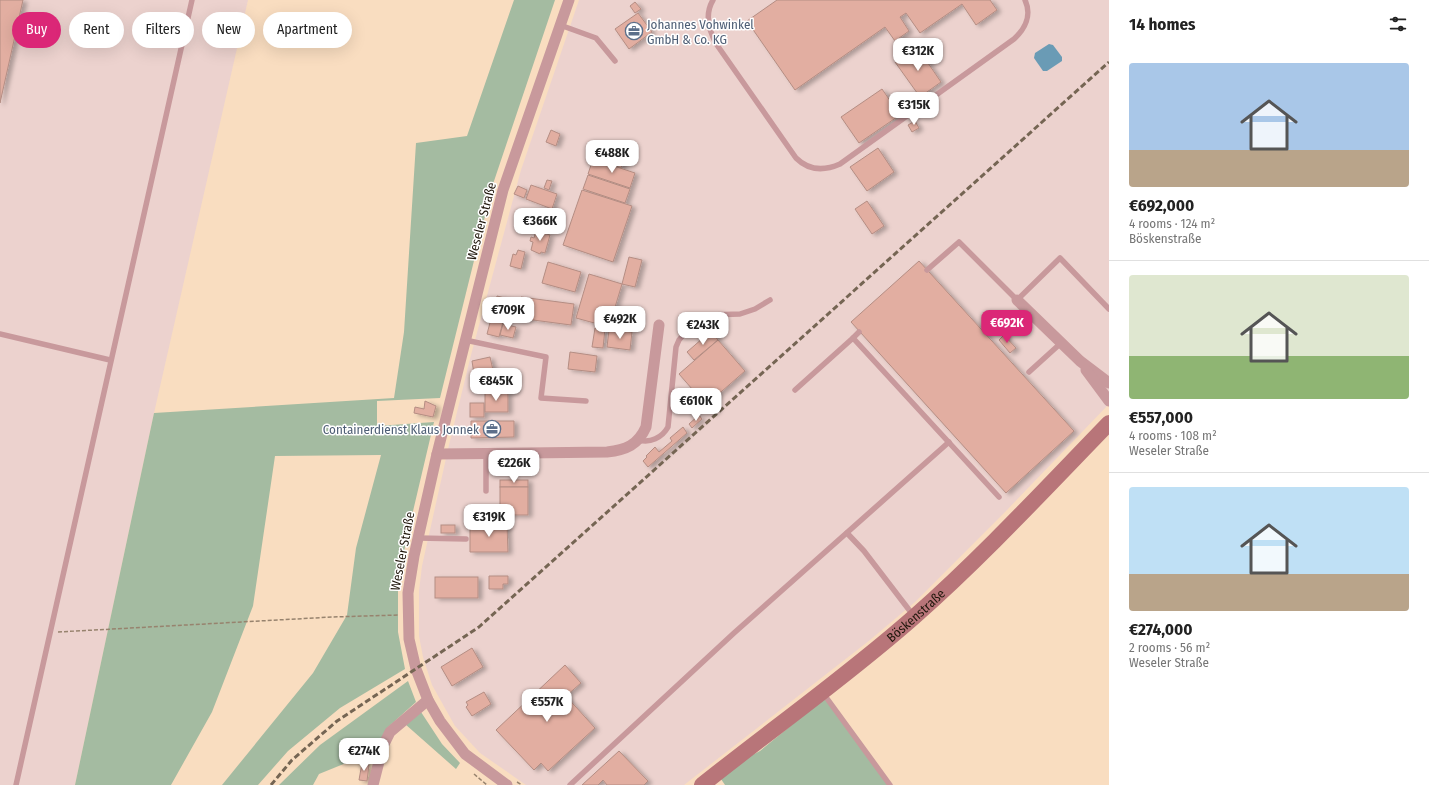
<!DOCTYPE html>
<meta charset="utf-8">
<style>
body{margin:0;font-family:"Fira Sans Condensed",sans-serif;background:#f2f2f2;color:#222;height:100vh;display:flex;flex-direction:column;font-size:15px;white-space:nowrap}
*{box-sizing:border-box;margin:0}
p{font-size:13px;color:#767676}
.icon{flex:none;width:22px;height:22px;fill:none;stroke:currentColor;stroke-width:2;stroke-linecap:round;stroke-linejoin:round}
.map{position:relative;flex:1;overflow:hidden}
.panel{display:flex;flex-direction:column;background:#fff;width:320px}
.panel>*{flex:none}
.top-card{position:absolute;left:12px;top:12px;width:380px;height:36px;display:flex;gap:8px}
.price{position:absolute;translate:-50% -34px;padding:0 9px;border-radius:8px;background:#fff;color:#222;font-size:13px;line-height:26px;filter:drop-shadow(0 1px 2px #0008)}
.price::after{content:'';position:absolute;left:50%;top:24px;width:12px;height:9px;margin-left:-6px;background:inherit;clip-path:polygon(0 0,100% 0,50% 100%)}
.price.active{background:#db2777;color:#fff}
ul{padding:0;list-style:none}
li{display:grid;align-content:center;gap:8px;height:212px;padding:0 20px}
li+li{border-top:1px solid #e0e0e0}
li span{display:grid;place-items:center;height:124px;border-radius:4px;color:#555}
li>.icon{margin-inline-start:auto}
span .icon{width:72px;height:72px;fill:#fffc;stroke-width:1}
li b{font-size:17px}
h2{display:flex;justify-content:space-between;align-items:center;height:48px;padding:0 20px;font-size:17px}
.chip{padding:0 14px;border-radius:18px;background:#fff;box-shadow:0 4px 16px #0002;font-size:14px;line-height:36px}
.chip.active{background:#db2777;color:#fff}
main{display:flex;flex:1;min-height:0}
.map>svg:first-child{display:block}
</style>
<main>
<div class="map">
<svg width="1109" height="785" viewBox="0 0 1109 785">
<defs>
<filter id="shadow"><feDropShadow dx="4" dy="2" stdDeviation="2" flood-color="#0004"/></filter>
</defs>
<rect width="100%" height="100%" fill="#f9ddc0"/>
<g fill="#ecd2ce">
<path d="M0,0H248L154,413L75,785H0Z"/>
<path d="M579,0H1109V404L1006,511L915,602L870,640L684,785H526L480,753L455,726L432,685L423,657L419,636V591L422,566L449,445L471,355L521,170Z"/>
</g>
<g fill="#a4bba1">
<path d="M514,0H555L493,184L440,398L377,401V426L434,422L406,541L398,588V632L405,669L340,708L288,751L258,785H222L313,673L347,615L356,548L381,455L275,456L253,606L212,712L171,785H75L154,413L394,398L404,332L416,143L467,136Z"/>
<path d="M408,681L416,702L387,728L378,750L319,774L313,785H279L320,745Z"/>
<path d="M826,697L890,785H725L717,773L760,751Z"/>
<path d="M421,712L442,744L460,763L456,769L405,724Z"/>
</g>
<path fill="#6a9bb5" d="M1049,44L1053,45L1062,57V61L1047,71H1043L1034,58L1035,53Z"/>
<g fill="#e2aea1" stroke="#b48d83" filter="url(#shadow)">
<path d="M0,0H23L0,103Z"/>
<path d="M777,0H990L997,10L976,25L962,4L920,33L906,13L900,17L909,31L895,41L885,27L795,90L747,21Z"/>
<path d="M635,2L641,9L635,13L630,6Z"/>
<path d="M638,13L652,32L629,49L615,29Z"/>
<path d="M917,47L941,82L920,97L895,62Z"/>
<path d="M882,89L900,115L859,143L841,117Z"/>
<path d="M915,121L919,128L912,132L908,125Z"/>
<path d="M551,130L560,134L556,146L546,142Z"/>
<path d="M878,148L894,172L867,191L850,167Z"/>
<path d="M602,152L624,160L621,168L600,160Z"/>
<path d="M593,159L635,173L630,188L588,174Z"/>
<path d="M588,175L630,189L625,203L583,189Z"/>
<path d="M547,180L552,181L549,190L544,188Z"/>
<path d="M531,185L557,194L552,209L526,199Z"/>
<path d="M518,186L527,190L524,198L514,194Z"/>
<path d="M582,190L632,206L613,262L563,245Z"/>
<path d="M867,201L884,226L872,234L855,209Z"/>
<path d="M536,231L550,235L545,253L541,252L540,254L531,250L533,242L530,241L531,237L534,238Z"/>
<path d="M518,250L525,252L521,269L510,266L513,254L516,255Z"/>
<path d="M629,257L642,260L635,287L622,284Z"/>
<path d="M919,261L1074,431L1006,493L851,322Z"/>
<path d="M548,262L581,272L575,292L542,283Z"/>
<path d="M589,274L622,284L609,327L576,318Z"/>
<path d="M497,296L513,300L511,310L495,306Z"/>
<path d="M521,297L574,304L571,325L518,318Z"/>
<path d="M491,319L503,322L499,337L487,334Z"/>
<path d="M503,324L516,327L513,338L500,335Z"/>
<path d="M595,328L605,329L603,348L592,347Z"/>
<path d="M609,330L632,332L630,350L607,347Z"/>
<path d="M711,331L718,340L694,360L687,352Z"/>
<path d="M1004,335L1016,348L1010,353L999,340Z"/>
<path d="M718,340L745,371L706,405L679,374Z"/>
<path d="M570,352L597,356L595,372L568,369Z"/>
<path d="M490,357L493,370L474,374L472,361Z"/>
<path d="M507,371L517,372L514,392L505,390Z"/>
<rect x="485" y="392" width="23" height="20"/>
<path d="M425,401L436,406L433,417L414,413L415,407L424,409Z"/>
<rect x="470" y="403" width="14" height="14"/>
<path d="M699,415L702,419L692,428L689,424Z"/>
<path d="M471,421H514V437L471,438Z"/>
<path d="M683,427L687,433L648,467L643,461L647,457L646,456L655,447L659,452L672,441L670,438Z"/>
<rect x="500" y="480" width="28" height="7"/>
<rect x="500" y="487" width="28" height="28"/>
<path d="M492,506V515H475V507Z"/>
<path d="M470,524H507L508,552H470Z"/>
<rect x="441" y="525" width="14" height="8"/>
<path d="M489,576H508V584H503V589H489Z"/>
<rect x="435" y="577" width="43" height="21"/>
<path d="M472,648L483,667L452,686L441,667Z"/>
<path d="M565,665L581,683L566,696L595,728L548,771L541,763L534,770L496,730Z"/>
<path d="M484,692L491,704L472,716L466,707L468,705L466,702Z"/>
<path d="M619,751L648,781L644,785H607L603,780L598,785H582Z"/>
<path d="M362,763L369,765L367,781L359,780Z"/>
</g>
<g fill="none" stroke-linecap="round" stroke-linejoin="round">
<g stroke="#97836e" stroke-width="1.5" stroke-dasharray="4 2" stroke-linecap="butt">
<path d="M58,632L332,617L398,615"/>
<path d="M474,774L487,785"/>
<path d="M517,782L522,785"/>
</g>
<g stroke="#c8999c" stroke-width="5.5">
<path d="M713,0C704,15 709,31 717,45L796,158C809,171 824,171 840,164L1014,39C1025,29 1032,15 1025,0"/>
<path d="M560,25L596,38L615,61"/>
<path d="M927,270L959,242L1017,300L1060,258L1109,309"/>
<path d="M0,334L110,360"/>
<path d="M853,338L859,332"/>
<path d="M465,340L546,357L541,398L586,401"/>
<path d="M1029,372L1061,343"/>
<path d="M795,390L853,338L999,497"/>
<path d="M639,440C650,443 662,438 668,427L676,347L679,340L685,333L710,315L740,314L755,309L770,300"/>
<path d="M486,453V491"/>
<path d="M847,533L864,551L913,615"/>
<path d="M418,538L466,539"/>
<path d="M823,693L890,785"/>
<path d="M16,785L192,0"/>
<path d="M570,785L734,633L949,442"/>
</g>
<g stroke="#c8999c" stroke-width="11">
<path d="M1017,300L1080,361L1109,383"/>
<path d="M1086,370L1109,401"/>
<path d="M437,454L607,452C626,450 638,445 646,427L659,325"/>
<path d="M373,785L383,746L390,732L428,700"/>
<path d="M507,785L465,754L440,721L428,700L416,669L409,639L408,593L414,556L437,454L503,190L569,0"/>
</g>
<path stroke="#b87579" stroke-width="16" id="s1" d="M702,785C772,729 846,677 914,617C982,557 1045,489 1109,423"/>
<path stroke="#756553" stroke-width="3" stroke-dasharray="6 3" stroke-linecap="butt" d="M271,785L292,760L337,721L479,627L1109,62"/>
</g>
<defs>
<symbol id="office-ring" viewBox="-11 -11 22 22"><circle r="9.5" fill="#fff" stroke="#5c6f8a" stroke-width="1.5"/><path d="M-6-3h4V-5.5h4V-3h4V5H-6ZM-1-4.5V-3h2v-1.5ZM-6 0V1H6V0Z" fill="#5c6f8a"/></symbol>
</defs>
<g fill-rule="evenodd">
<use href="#office-ring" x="624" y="21" width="20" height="20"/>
<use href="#office-ring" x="482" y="419" width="20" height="20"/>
</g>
<g text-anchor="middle" stroke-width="3" stroke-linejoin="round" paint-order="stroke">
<g font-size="13" fill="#4e5e75" stroke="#fff" text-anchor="start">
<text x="647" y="29">Johannes Vohwinkel<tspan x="647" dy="15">GmbH &amp; Co. KG</tspan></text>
<text x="479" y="434" text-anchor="end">Containerdienst Klaus Jonnek</text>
</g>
<g font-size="13" fill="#20170c" stroke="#fff">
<text transform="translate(481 221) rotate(-75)" y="5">Weseler Straße</text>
<text transform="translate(402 551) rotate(-79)" y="5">Weseler Straße</text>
<text dy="5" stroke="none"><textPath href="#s1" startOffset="273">Böskenstraße</textPath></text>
</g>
</g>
</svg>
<b class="price" style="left:918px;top:72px">€312K</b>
<b class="price" style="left:914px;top:126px">€315K</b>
<b class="price" style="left:612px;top:174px">€488K</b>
<b class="price" style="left:540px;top:242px">€366K</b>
<b class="price" style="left:508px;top:331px">€709K</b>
<b class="price" style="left:620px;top:340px">€492K</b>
<b class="price active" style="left:1007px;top:344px">€692K</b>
<b class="price" style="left:703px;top:346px">€243K</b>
<b class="price" style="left:496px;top:402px">€845K</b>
<b class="price" style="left:696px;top:422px">€610K</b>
<b class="price" style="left:514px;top:484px">€226K</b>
<b class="price" style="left:489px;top:538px">€319K</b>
<b class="price" style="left:547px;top:723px">€557K</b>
<b class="price" style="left:364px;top:772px">€274K</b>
<div class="top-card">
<a class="chip active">Buy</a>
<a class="chip">Rent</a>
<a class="chip">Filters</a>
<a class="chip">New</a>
<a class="chip">Apartment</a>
</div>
</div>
<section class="panel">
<h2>14 homes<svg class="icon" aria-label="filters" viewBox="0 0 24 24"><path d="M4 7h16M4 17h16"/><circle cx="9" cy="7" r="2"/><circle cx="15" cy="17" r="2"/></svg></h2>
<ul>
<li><span style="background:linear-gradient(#a9c7e8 70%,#b9a48a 0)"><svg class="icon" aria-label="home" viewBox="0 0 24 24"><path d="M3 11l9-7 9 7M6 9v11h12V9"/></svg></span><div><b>€692,000</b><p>4 rooms · 124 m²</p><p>Böskenstraße</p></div></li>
<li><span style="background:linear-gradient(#dfe7d0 65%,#8fb573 0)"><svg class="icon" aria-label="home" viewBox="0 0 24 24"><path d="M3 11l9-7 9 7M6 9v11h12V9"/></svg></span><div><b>€557,000</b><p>4 rooms · 108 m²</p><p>Weseler Straße</p></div></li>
<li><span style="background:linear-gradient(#bfe0f5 70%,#b9a48a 0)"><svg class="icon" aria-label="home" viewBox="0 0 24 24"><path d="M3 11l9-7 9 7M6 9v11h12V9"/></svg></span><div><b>€274,000</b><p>2 rooms · 56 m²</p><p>Weseler Straße</p></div></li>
</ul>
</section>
</main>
